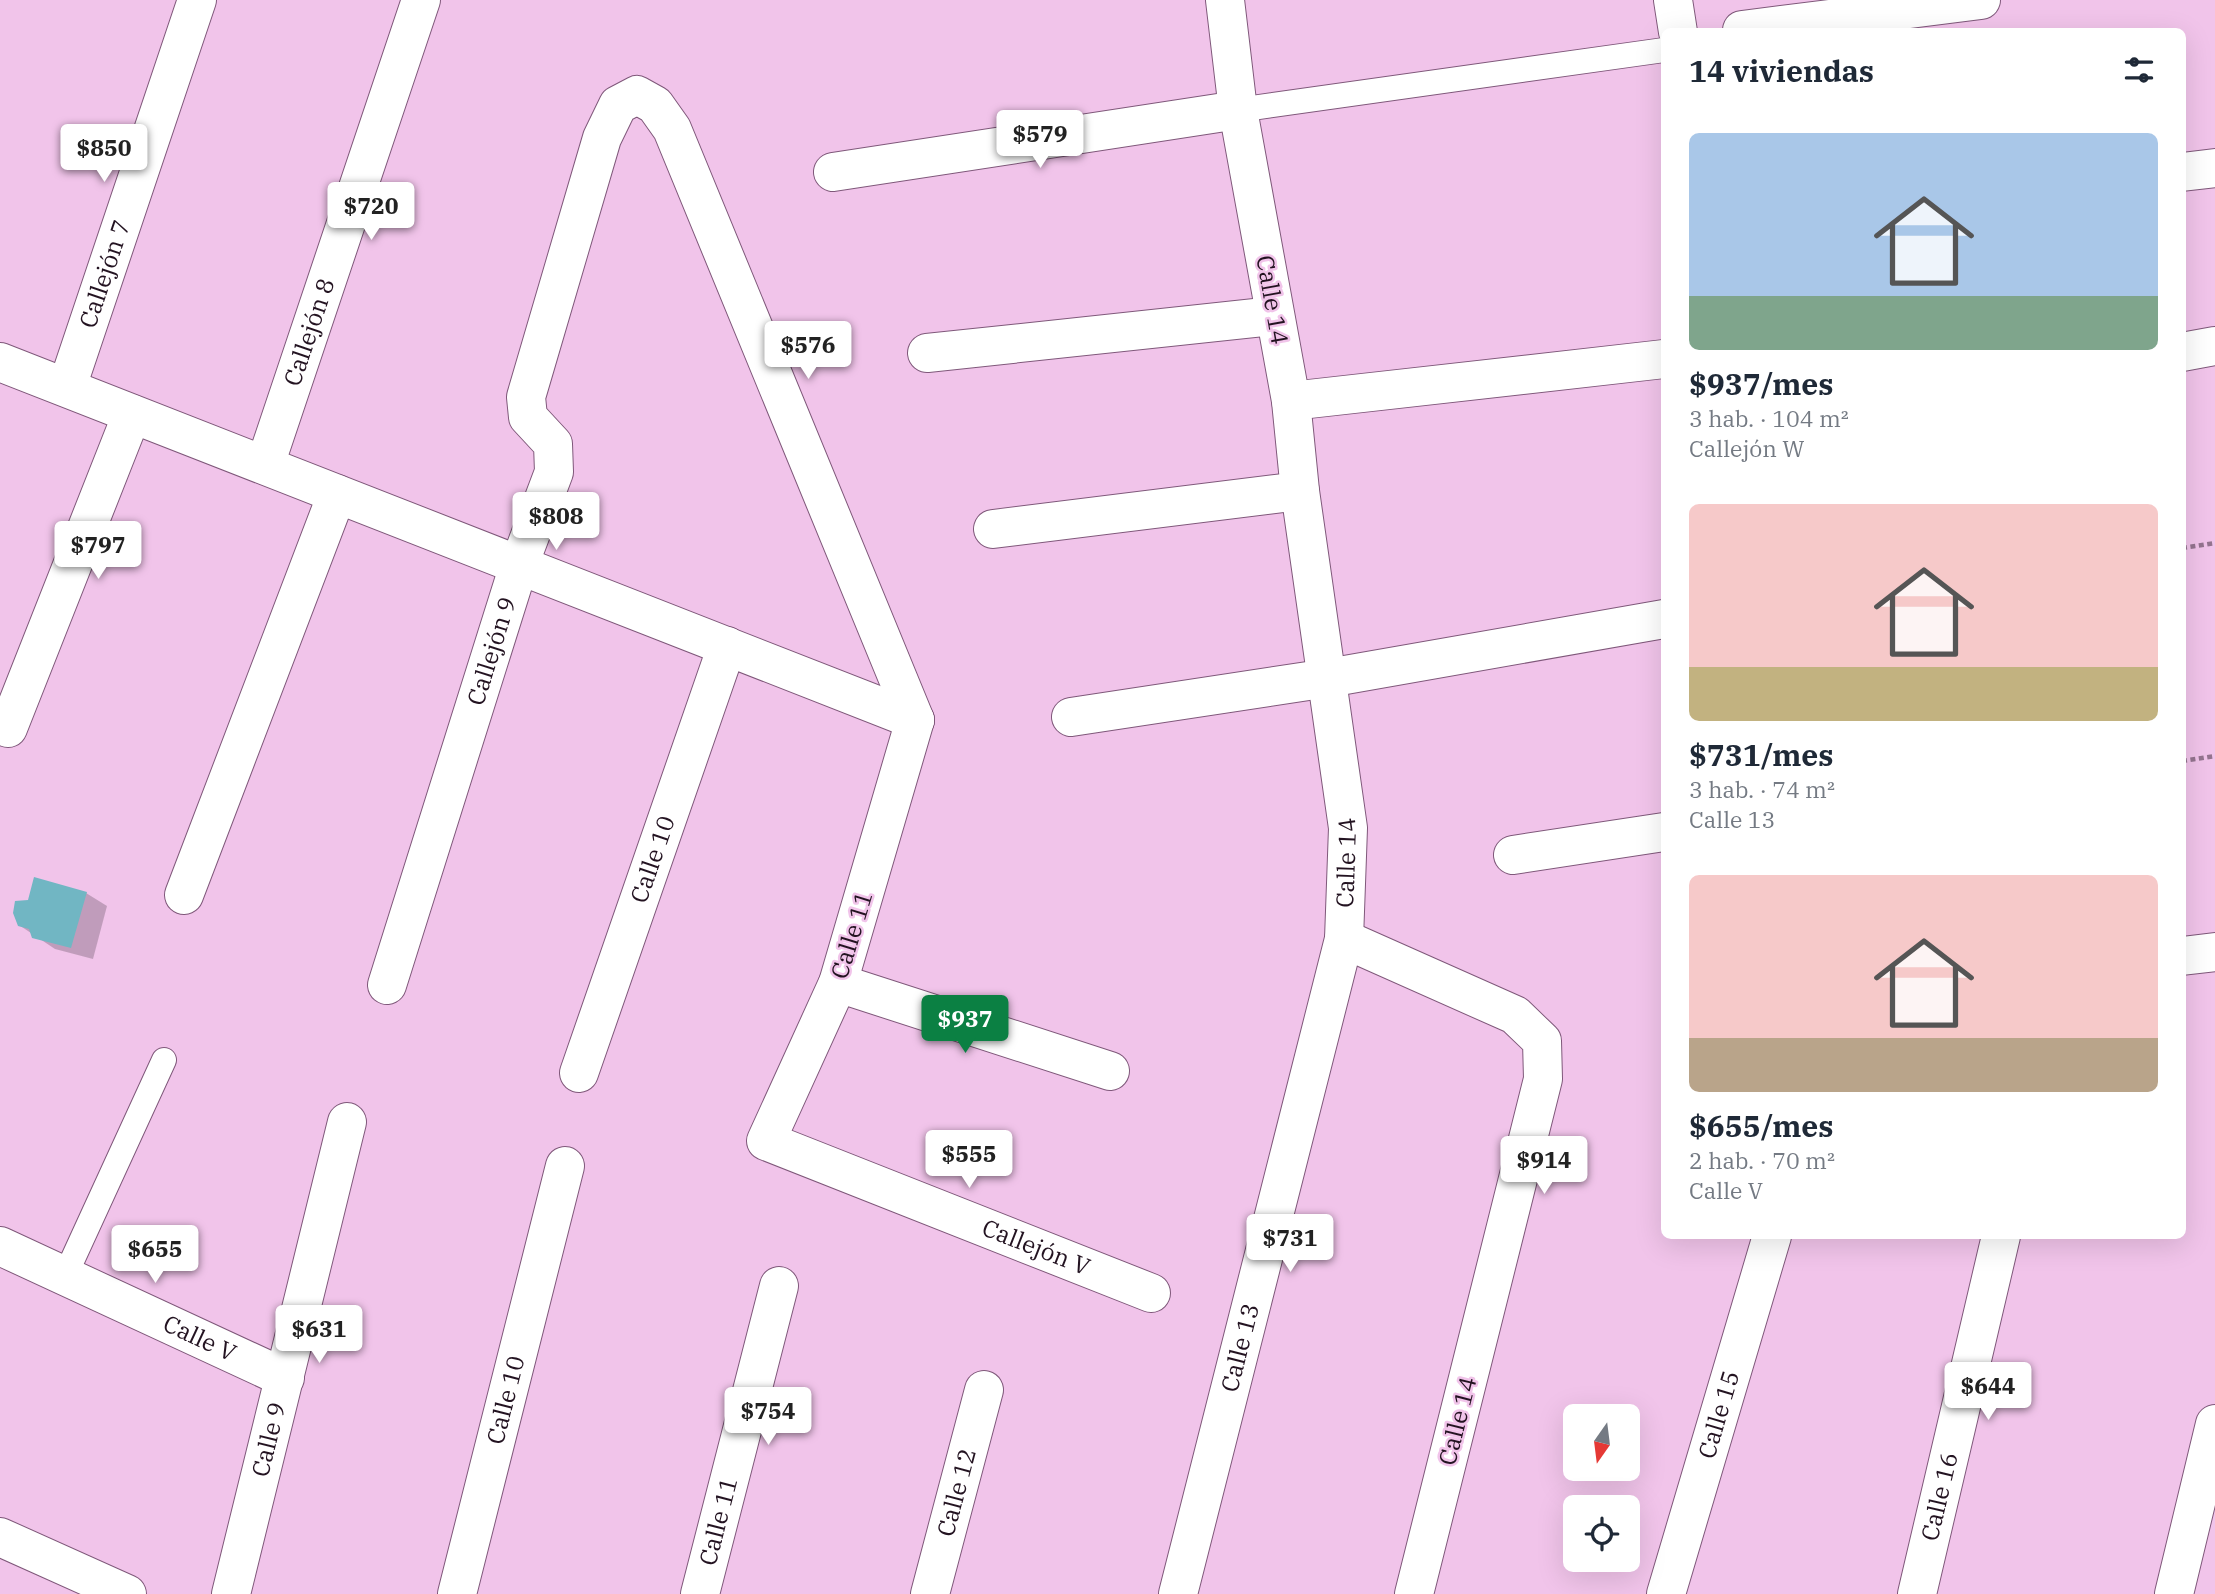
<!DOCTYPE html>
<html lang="es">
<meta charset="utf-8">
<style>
body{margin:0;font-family:"IBM Plex Serif",serif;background:#f6f6f7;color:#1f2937;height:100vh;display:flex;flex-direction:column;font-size:26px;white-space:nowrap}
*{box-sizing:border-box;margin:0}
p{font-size:23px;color:#747a83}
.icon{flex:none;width:38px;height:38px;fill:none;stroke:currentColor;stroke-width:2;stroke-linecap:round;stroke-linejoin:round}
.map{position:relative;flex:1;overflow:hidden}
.panel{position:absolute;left:1661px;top:28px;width:525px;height:1211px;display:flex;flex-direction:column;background:#fff;border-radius:10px;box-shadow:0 7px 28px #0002}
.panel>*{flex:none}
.needle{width:46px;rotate:194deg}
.tools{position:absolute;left:1563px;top:1404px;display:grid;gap:14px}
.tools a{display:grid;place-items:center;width:77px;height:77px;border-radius:10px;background:#fff;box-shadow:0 7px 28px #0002;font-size:35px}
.price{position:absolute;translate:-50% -60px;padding:0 16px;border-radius:7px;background:#fff;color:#222;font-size:23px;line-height:46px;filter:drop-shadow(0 2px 4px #0008)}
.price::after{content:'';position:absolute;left:50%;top:42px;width:21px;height:16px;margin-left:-10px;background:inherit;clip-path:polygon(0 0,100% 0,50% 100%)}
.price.active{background:#0b8043;color:#fff}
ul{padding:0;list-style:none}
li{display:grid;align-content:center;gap:14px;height:371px;padding:0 28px}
li span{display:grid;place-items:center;height:217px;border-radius:10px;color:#555}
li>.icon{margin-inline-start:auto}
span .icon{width:126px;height:126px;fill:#fffc;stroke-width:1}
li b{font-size:30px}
h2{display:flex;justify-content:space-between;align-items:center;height:84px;padding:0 28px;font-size:30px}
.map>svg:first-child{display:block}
</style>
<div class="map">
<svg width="2215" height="1594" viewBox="0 0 2215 1594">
<rect width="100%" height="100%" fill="#f1c4ea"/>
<path fill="#0003" d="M86,893L107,906L93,959L55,949L19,925Z"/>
<path fill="#71b6c3" d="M34,877L87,892L71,948L32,938L29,929L18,926L13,913L15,901L28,900Z"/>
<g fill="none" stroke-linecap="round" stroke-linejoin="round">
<defs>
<g id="lane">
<path d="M1238,110L1664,50"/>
<path d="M65,1276L164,1060"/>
</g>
<g id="street">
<path d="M1673,0L1678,32"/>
<path d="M1742,30L1981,0"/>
<path d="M833,172L1238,110"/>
<path d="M2182,172L2215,168"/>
<path d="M2182,352L2215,346"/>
<path d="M927,353L1274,316"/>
<path d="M0,362L915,720"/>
<path id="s1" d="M67,387L197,0"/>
<path d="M1291,401L1664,359"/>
<path id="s2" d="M265,465L421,0"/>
<path d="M993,529L1300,491"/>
<path d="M1071,717L1328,678L1664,619"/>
<path id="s3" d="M915,720L838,983L766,1141L1151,1293"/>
<path d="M8,728L132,414"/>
<path d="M1513,855L1664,832"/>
<path d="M184,895L337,494"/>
<path d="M1344,939L1515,1015L1542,1041L1543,1079L1414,1594"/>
<path d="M2182,956L2215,952"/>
<path d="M838,983L1110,1071"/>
<path id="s4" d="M387,985L519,565L554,472L553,444L528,417L526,397L602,138L618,105L637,95L655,105L672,129L915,720"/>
<path id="s5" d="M579,1073L727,646"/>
<path id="s6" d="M0,1246L285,1378"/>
<path d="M0,1537L127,1594"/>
<path id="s7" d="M231,1594L347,1122"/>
<path id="s8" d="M457,1594L565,1166"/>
<path id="s9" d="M700,1594L779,1286"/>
<path id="s10" d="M930,1594L984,1390"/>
<path id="s11" d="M1178,1594L1344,939L1348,828L1300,491L1291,401L1238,110L1225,0"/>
<path id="s12" d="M1666,1594L1772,1236"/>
<path id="s13" d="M1917,1594L2001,1236"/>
<path d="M2174,1594L2215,1424"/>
</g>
</defs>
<use href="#lane" stroke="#7f587a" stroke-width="26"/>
<use href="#street" stroke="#7f587a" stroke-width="40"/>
<g stroke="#94748f" stroke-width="4.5" stroke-dasharray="5 3.5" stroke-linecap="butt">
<path d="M2182,548L2215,543"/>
<path d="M2182,761L2215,756"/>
</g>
<use href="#lane" stroke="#fff" stroke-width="24"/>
<use href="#street" stroke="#fff" stroke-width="38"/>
</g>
<g text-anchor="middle" stroke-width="5" stroke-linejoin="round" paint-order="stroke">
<g font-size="24" fill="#231321" stroke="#f1c4ea">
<text dy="8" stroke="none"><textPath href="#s1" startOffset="119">Callejón 7</textPath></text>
<text transform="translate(1272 300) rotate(80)" y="8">Calle 14</text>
<text dy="8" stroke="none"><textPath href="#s2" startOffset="140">Callejón 8</textPath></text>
<text dy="8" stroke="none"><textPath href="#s4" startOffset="350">Callejón 9</textPath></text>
<text dy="8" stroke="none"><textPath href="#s5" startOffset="226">Calle 10</textPath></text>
<text dy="8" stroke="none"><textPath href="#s11" startOffset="752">Calle 14</textPath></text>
<text transform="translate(852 935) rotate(-73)" y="8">Calle 11</text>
<text dy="8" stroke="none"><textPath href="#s3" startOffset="738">Callejón V</textPath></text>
<text dy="8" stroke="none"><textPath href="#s6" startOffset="220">Calle V</textPath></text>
<text dy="8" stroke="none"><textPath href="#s11" startOffset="254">Calle 13</textPath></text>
<text dy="8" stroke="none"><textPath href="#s8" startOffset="200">Calle 10</textPath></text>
<text dy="8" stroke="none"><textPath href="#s12" startOffset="187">Calle 15</textPath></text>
<text transform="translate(1458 1421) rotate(-76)" y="8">Calle 14</text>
<text dy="8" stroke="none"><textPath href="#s7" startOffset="159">Calle 9</textPath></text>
<text dy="8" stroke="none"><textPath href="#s10" startOffset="105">Calle 12</textPath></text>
<text dy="8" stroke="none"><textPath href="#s13" startOffset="100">Calle 16</textPath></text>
<text dy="8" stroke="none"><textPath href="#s9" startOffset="75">Calle 11</textPath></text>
</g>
</g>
</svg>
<div class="tools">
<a><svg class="needle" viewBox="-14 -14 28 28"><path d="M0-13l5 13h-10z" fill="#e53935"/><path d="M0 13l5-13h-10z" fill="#747a83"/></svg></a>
<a><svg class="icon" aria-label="locate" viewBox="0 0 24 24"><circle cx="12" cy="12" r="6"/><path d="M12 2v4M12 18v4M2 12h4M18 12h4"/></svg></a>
</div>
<b class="price" style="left:1040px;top:170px">$579</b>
<b class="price" style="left:104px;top:184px">$850</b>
<b class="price" style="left:371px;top:242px">$720</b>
<b class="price" style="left:808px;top:381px">$576</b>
<b class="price" style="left:556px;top:552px">$808</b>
<b class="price" style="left:98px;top:581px">$797</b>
<b class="price active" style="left:965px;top:1055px">$937</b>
<b class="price" style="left:969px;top:1190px">$555</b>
<b class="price" style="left:1544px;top:1196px">$914</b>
<b class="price" style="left:1290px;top:1274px">$731</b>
<b class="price" style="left:155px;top:1285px">$655</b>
<b class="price" style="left:319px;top:1365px">$631</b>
<b class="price" style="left:1988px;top:1422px">$644</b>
<b class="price" style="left:768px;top:1447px">$754</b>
<section class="panel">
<h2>14 viviendas<svg class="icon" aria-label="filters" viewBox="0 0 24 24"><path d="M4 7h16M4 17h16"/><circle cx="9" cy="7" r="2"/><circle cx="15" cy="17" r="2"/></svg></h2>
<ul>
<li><span style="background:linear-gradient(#a9c7e8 75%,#7fa58c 0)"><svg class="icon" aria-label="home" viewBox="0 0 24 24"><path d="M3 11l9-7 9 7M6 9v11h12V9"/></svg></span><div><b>$937/mes</b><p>3 hab. · 104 m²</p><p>Callejón W</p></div></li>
<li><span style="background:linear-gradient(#f6c9c9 75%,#c2b280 0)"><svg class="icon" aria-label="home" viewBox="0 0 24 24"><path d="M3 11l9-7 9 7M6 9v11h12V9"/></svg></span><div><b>$731/mes</b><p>3 hab. · 74 m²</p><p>Calle 13</p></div></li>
<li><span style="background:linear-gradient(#f6c9c9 75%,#b9a48a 0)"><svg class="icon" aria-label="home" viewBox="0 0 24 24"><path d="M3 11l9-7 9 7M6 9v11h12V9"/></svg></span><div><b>$655/mes</b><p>2 hab. · 70 m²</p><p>Calle V</p></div></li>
</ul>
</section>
</div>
